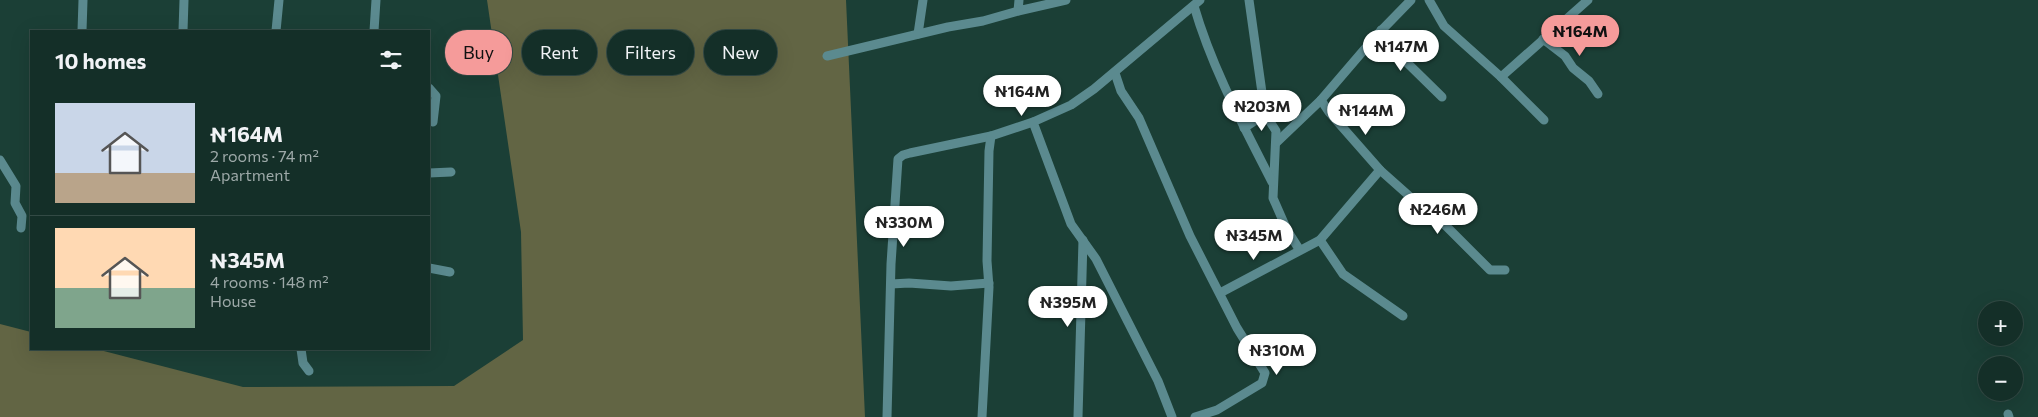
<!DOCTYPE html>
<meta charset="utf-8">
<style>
body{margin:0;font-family:Commissioner,sans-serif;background:#1d3730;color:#f1f3f6;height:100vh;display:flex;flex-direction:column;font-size:19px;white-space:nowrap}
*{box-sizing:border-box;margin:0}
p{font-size:16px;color:#9da9a8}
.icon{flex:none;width:28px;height:28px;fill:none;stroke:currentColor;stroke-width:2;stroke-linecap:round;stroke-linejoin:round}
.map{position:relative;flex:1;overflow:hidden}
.sheet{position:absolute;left:30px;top:30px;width:400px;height:320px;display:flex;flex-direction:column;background:#142f28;border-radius:0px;box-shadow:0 5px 20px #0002,0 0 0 1px #334a45}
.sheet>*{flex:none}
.top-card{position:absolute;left:445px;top:30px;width:475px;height:45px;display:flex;gap:10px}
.controls{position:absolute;left:1978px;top:301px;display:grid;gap:10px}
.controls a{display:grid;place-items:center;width:45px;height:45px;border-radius:50%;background:#142f28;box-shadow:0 5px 20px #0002,0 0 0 1px #334a45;font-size:25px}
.price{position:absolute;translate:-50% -42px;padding:0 11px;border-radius:18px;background:#fff;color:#222;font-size:16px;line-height:32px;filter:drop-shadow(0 1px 2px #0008)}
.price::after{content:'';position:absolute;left:50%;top:30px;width:15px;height:11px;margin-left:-8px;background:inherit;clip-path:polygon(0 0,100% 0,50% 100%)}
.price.active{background:#f59b9a;color:#111}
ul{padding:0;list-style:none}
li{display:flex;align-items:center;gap:15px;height:125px;padding:0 25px}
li+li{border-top:1px solid #334a45}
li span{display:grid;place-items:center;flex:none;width:140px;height:100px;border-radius:0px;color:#555}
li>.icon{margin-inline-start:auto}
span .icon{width:60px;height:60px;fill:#fffc;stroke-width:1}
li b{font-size:21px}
h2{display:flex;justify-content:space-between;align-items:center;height:60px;padding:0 25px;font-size:21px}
.chip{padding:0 18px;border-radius:22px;background:#142f28;box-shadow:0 5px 20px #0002,0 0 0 1px #334a45;font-size:18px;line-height:45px}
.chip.active{background:#f59b9a;color:#111}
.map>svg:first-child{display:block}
</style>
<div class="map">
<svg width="2038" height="417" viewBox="0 0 2038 417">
<rect width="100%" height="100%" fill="#1b3f36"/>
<path fill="#626544" d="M487,0H846L865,417H0V324L31,332V349H96L243,387L454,386L523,340L521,232Z"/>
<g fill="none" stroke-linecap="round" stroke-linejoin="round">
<g stroke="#5b8a8f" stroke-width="9">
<path d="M1019,0L1018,11L1066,0"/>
<path d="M1249,0L1265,114L1276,131L1273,198L1287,230L1299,249"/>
<path d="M1429,0L1444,26L1501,77L1544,120"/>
<path d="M1194,6C1212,68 1243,125 1272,182"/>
<path d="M1381,30L1390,46L1442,97"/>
<path d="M82,31L83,0"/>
<path d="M183,31L184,0"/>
<path d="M276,31L279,0"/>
<path d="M374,31L376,0"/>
<path d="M918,34L923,0"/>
<path d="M1543,39L1565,56L1573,68L1589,81L1598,94"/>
<path d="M827,56L948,27L983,21L1018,11"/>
<path d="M1115,73L1121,91L1139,118L1190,236L1237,328L1265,373L1262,383L1217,410L1195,417"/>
<path d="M1501,77L1588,0"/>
<path d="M429,88L436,96L433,122"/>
<path d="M1244,128L1265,114"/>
<path d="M1277,142L1321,100"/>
<path d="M0,160L16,186L15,203L22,216L21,228"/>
<path d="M1380,170L1416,202L1433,213L1490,270H1505"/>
<path d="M429,173L451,172"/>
<path d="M1320,240L1343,274L1403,316"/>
<path d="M429,268L450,272"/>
<path d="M891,284L909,283L951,286L989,283"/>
<path d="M1220,293L1320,240L1380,170L1329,112L1321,100L1375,37L1411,0"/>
<path d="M301,349L303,363L309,371"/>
<path d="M2008,414L2009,417"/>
<path d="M887,417L891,264L898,159L903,155L910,153L991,136"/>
<path d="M982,417L989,287L987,261L989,151L991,136L1033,122"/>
<path d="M1078,417L1083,240"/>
<path d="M1172,417L1158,381L1096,259L1071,224L1033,122L1071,105L1094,89L1200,0"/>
</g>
</g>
</svg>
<div class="controls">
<a>+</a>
<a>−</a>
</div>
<b class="price active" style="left:1580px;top:57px">₦164M</b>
<b class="price" style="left:1401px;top:72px">₦147M</b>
<b class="price" style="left:1022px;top:117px">₦164M</b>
<b class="price" style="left:1262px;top:132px">₦203M</b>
<b class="price" style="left:1366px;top:136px">₦144M</b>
<b class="price" style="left:1438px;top:235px">₦246M</b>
<b class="price" style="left:904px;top:248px">₦330M</b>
<b class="price" style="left:1254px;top:261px">₦345M</b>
<b class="price" style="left:1068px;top:328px">₦395M</b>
<b class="price" style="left:1277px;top:376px">₦310M</b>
<div class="top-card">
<a class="chip active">Buy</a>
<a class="chip">Rent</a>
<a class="chip">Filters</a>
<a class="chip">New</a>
</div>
<section class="sheet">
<h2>10 homes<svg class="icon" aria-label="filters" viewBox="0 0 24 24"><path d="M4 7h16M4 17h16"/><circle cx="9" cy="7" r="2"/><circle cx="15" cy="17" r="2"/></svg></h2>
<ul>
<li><span style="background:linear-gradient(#c9d6e8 70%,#b9a48a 0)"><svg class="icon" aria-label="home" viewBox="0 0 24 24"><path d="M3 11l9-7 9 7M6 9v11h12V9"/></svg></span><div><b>₦164M</b><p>2 rooms · 74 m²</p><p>Apartment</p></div></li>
<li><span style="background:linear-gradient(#ffd9b3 60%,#7fa58c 0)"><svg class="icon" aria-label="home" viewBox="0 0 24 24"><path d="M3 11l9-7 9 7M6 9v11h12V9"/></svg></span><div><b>₦345M</b><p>4 rooms · 148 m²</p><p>House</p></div></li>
</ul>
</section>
</div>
